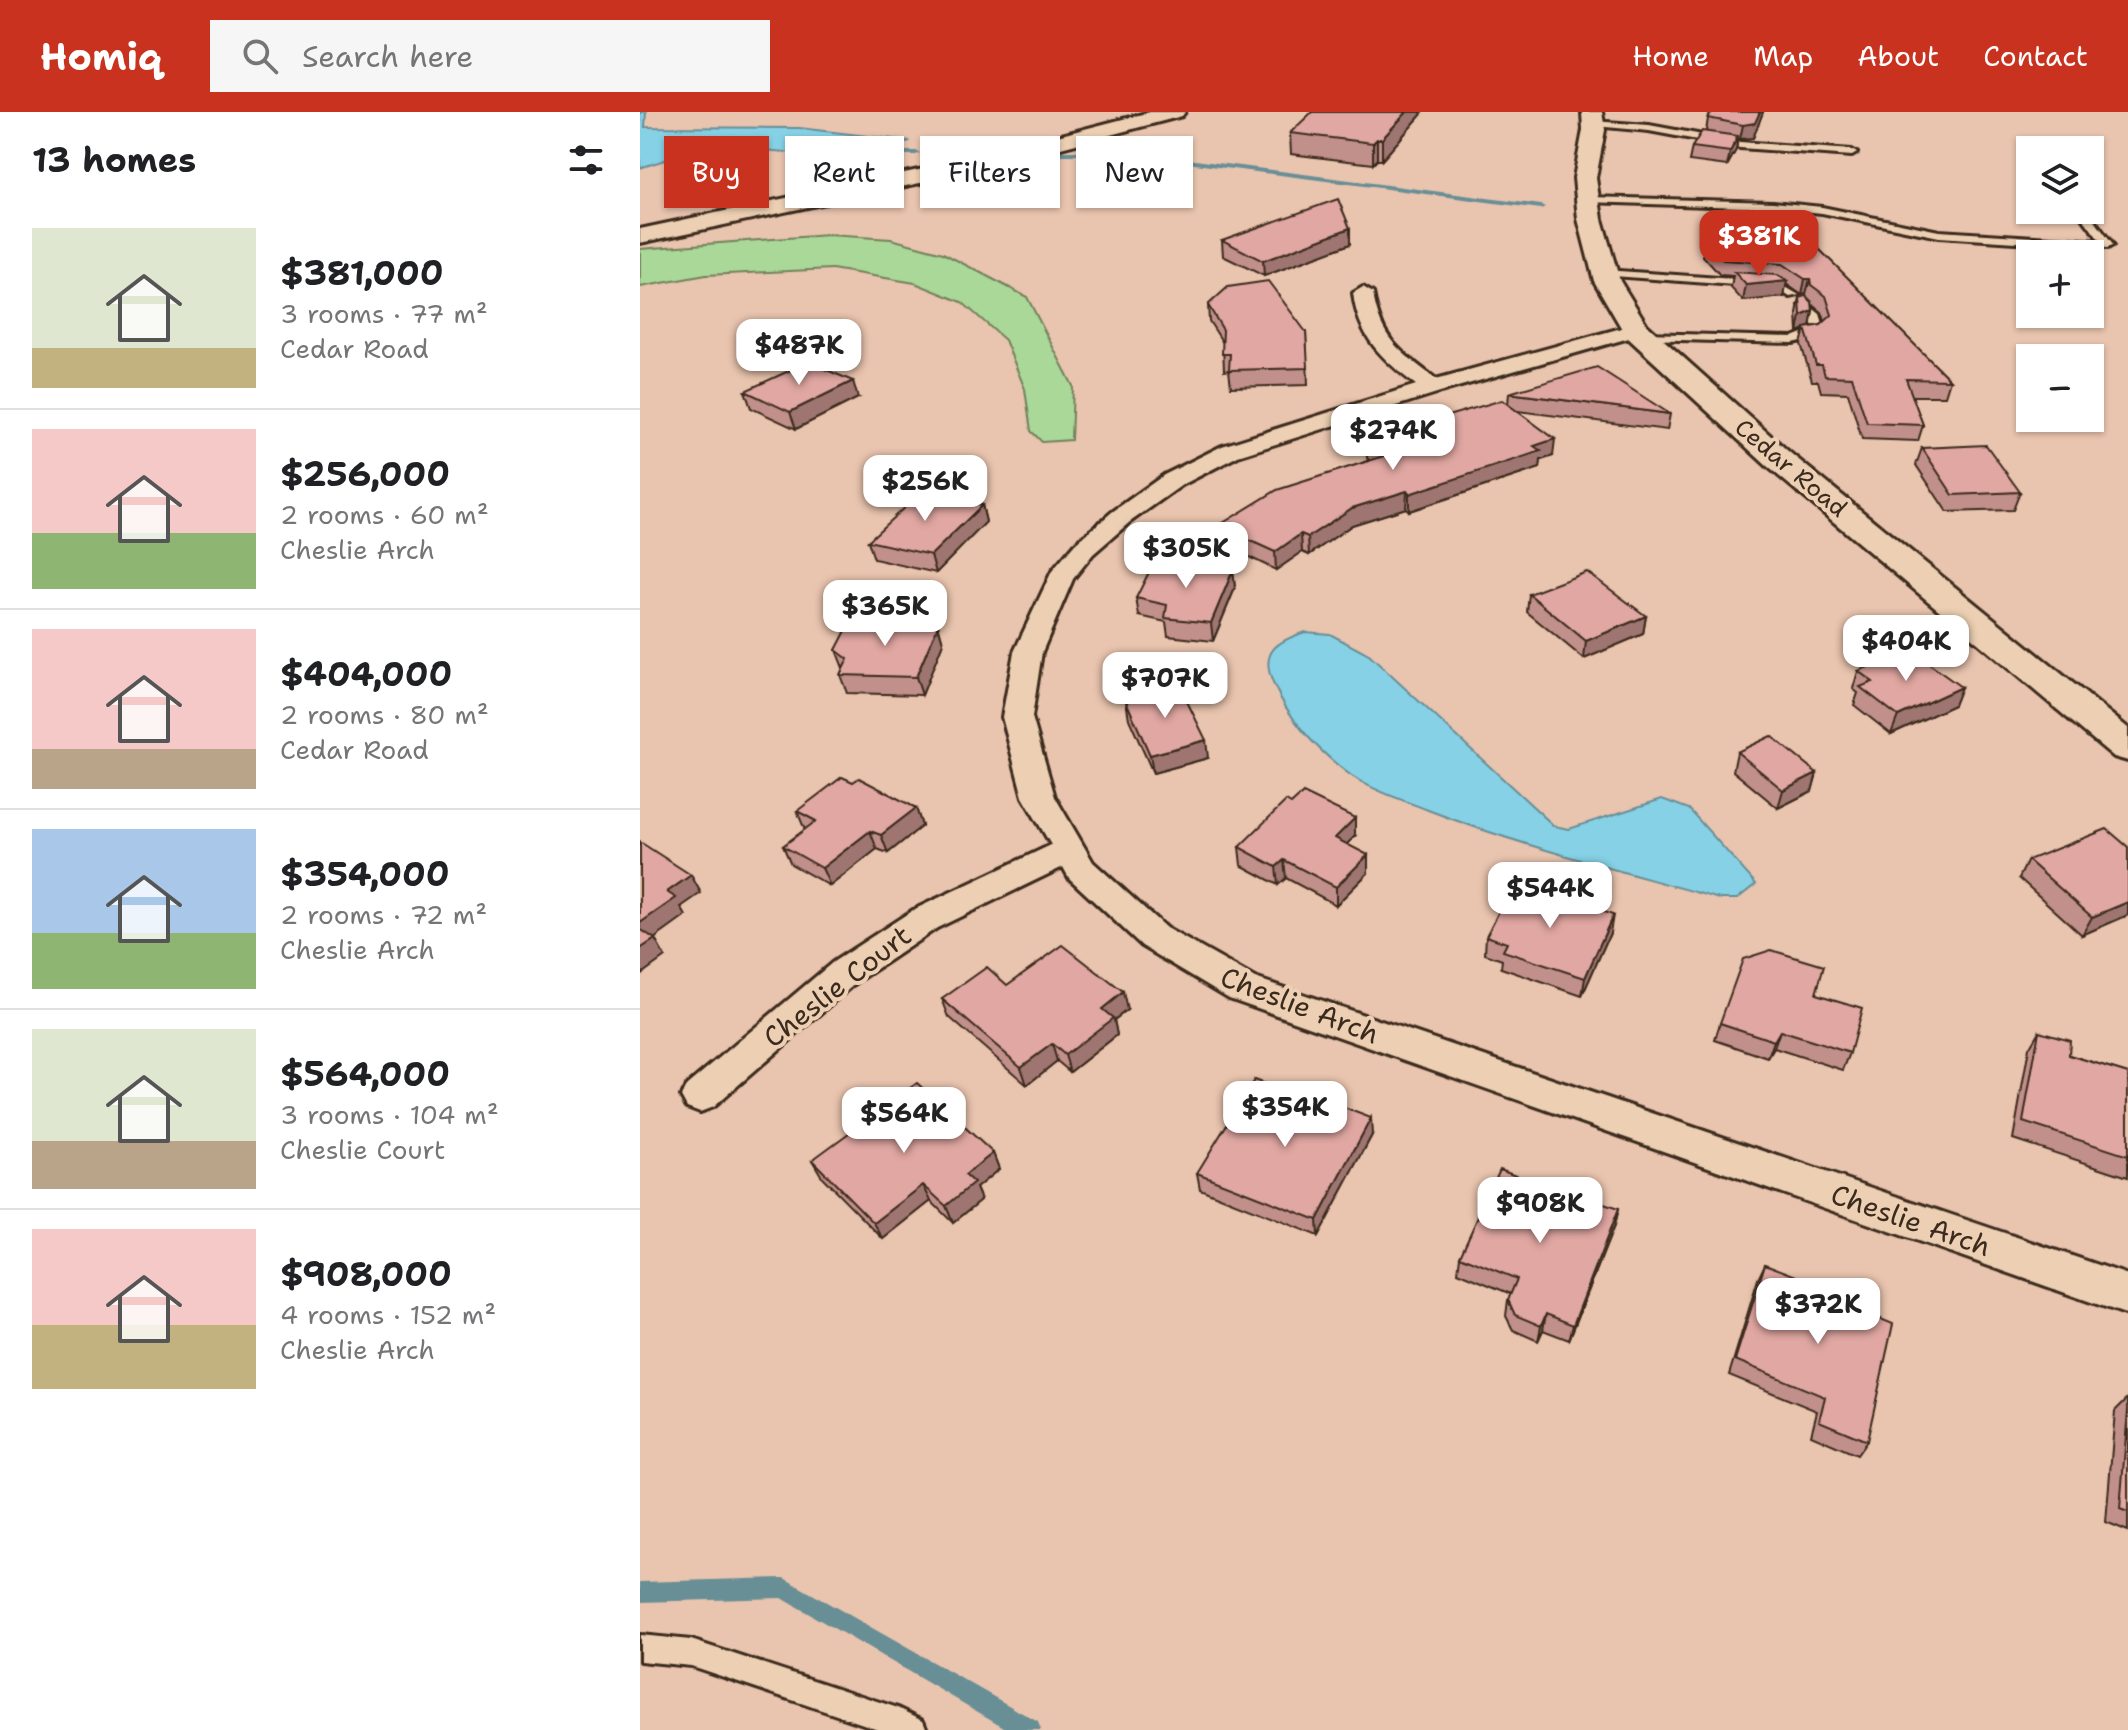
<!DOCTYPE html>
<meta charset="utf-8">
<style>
body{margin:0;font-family:"Shantell Sans",sans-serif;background:#f6f6f6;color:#202124;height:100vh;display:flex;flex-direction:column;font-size:30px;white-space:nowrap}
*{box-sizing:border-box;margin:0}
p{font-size:26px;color:#757577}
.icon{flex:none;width:44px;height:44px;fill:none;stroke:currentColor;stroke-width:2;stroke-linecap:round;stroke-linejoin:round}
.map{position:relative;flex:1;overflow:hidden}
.sheet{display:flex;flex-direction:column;background:#fff;width:640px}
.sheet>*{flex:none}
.banner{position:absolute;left:24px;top:24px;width:760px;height:72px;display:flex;gap:16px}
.tools{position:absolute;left:1376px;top:24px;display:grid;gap:16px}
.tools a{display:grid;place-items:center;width:88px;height:88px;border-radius:0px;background:#fff;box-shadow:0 2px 6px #0004;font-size:40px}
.price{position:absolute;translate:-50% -68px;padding:0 18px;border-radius:16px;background:#fff;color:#222;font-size:26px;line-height:52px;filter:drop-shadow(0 2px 4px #0008)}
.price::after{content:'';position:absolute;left:50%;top:48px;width:24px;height:18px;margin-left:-12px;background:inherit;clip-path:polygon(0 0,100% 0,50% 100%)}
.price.on{background:#c8321e;color:#fff}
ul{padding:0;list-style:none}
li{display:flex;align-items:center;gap:24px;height:200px;padding:0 32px}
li+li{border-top:2px solid #e0e0e0}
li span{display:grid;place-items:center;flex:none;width:224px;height:160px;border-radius:0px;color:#555}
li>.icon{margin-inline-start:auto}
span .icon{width:96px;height:96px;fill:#fffc;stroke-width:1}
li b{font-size:34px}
h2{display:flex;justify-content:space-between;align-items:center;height:96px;padding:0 32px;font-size:34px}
.pill{padding:0 28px;border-radius:0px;background:#fff;box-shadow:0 2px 6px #0004;font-size:28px;line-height:72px}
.pill.on{background:#c8321e;color:#fff}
header{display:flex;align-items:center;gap:48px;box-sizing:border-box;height:112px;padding:0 40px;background:#c8321e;color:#fff}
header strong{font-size:38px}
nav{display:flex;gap:44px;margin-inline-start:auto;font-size:28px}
.search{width:560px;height:72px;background:#f6f6f6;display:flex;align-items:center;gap:20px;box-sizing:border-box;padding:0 28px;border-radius:0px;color:#757577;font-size:30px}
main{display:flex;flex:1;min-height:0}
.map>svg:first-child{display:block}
</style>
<header>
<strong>Homiq</strong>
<div class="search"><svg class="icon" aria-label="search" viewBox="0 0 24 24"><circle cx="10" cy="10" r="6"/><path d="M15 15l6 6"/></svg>Search here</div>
<nav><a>Home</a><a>Map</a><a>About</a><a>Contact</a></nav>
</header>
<main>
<section class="sheet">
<h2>13 homes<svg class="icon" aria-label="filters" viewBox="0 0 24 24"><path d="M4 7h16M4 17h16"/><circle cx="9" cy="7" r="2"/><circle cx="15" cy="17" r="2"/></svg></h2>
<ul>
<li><span style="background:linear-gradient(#dfe7d0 75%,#c2b280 0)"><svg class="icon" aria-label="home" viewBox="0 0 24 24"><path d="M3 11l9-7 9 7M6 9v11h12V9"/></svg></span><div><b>$381,000</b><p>3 rooms · 77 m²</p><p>Cedar Road</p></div></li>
<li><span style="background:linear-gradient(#f6c9c9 65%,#8fb573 0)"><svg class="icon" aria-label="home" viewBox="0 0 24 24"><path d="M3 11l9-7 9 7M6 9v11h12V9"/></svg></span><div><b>$256,000</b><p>2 rooms · 60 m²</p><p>Cheslie Arch</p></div></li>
<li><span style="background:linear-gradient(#f6c9c9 75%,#b9a48a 0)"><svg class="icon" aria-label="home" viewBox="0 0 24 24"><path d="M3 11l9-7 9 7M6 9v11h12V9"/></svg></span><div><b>$404,000</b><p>2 rooms · 80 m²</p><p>Cedar Road</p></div></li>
<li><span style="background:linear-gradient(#a9c7e8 65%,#8fb573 0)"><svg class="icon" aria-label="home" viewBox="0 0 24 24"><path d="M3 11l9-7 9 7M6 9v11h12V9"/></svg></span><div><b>$354,000</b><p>2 rooms · 72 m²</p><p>Cheslie Arch</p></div></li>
<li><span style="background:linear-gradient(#dfe7d0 70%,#b9a48a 0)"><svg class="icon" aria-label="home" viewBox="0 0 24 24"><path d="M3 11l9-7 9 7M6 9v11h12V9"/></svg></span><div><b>$564,000</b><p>3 rooms · 104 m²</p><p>Cheslie Court</p></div></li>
<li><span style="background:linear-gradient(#f6c9c9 60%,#c2b280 0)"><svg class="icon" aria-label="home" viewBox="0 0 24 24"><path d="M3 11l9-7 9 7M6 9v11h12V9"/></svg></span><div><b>$908,000</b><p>4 rooms · 152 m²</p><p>Cheslie Arch</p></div></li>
</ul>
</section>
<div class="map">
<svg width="1488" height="1618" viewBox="0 0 1488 1618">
<rect width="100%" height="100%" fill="#e9c4ae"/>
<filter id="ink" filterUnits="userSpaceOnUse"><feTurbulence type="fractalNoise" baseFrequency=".0125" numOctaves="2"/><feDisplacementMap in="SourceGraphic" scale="16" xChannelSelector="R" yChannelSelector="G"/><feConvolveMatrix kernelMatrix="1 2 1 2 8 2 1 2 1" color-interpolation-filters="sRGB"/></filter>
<g filter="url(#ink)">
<path fill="#aad898" stroke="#72815b" stroke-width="2" d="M188,123L251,127L303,141L387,185L433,274L431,328L402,330L391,319L385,277L365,228L322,190L275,171L192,157L66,163L0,175V137Z"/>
<g fill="#86d1e6" stroke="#688e96" stroke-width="2">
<path d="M0,0H6L5,15L159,16L270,29L210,46L112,37L90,27L0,56Z"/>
<path d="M665,520L690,522L729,543L914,714L929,717L1022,687L1049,697L1116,772L1097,787H1080C982,759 883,735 788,698C761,687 729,678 705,659C674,635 649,607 633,571C619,539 638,529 665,520Z"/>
</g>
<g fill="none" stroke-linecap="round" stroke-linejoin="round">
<g fill="#688e96" fill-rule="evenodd">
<path d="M215,35L234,39H276L280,41L276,43H234L213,38Z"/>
<path d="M332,39L352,41L348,43L330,42Z"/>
<path d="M486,39L901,93L905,95L901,97L486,43H404L400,41L404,39Z"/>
<path d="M144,1466L398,1610L401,1618H369L142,1486L0,1490V1470Z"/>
</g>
<defs>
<g id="lane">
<path d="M952,9L1009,13L1100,30L1212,38L1217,41L1212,44L1100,36L1009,19L955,14Z"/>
<path d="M949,85L1133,90L1182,95L1299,119L1460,129L1437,98H1447L1473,133L1468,136L1299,125L1182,101L1133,96L946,90L944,88Z"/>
<path d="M964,158L1137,170L1159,183L1150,185L1135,176L960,163L959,161Z"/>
<path d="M1165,190L1180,202L1185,218L1175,226L1153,231L1004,227L998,224L1004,221L1153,225L1173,217L1171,205L1160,193Z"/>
<path d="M0,1523L51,1528L258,1596L283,1608L287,1618H241L51,1554L0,1549Z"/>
</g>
<path id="street" d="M723,175L733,181C740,228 761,240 796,267L996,212L1006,218L1003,222L800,280L598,344L542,373L490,410L453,442L433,467L402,540L392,605L415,685L453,750L526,816L615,866L1488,1163V1203L589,886L502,834L429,766L423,755L297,816L217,870L73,995L60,1000L47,995L41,984L47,973L193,850L273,798L411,733L383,685L362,605L374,540L412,459L435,432L472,400L524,363L582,334L776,273C742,247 718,225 713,181Z"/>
<path id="secondary" d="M942,0H962L965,18L956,66L962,107L980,169L1007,213L1149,340L1488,616V649L1474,645L1127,354L986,224L954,169L938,107L934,66L943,18Z"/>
<path id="primary" d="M510,0H545L542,4L322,62L0,131V117L321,49Z"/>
</defs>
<use href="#lane" stroke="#3b2a1e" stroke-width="6"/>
<use href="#street" stroke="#3b2a1e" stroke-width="6"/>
<use href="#secondary" stroke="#3b2a1e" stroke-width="6"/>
<use href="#primary" stroke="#3b2a1e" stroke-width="6"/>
<use href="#lane" fill="#edd0b3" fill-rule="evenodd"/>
<use href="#street" fill="#edd0b3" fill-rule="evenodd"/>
<use href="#secondary" fill="#edd0b3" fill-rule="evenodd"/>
<use href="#primary" fill="#edd0b3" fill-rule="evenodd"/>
</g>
<g fill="#c2908b" stroke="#3b2a1e" stroke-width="2" fill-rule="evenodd">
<path d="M1072,0H1123L1113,26L1098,27L1096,38L1087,54L1049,49L1052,35L1066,20L1068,6Z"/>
<path d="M781,3L742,48H737L733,52L651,42L650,21Z"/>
<path d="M1159,117L1310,268L1305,284H1272L1283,313L1278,329L1222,327L1208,281L1181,280L1178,269H1172L1161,232L1165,217L1158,220L1157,202L1160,186L1167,185L1166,182L1162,183L1146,172L1144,185L1103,189L1091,176L1093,164L1080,163L1063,144L1066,129L1156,131ZM1172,192L1182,200L1185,209L1181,213L1170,215L1173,199Z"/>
<path d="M582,128L710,132L624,164L583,144Z"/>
<path d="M568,193L666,220L668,273L591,275L589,258L584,259L583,231L569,209Z"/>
<path d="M105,279L218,286L156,317L111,296Z"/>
<path d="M869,281L1030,302L1027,318L878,299L913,344L901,348L900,356L769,399L766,396L712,413L669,443L662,440L636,458L580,431L578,414L729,348L727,346L726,328L868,292Z"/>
<path d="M1282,336L1380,380L1373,398L1307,400L1276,353Z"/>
<path d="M342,393L346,410L296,461L234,447L228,429Z"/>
<path d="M593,458L595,476L573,529L528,524L526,510L499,504L496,486Z"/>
<path d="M889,482L1006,504L1003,522L944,547L887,500Z"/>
<path d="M298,513L303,531L282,583L207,581L200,563L203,556L196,538Z"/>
<path d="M1218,559L1321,575L1314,593L1251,622L1214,593L1218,581L1213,577Z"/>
<path d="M490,585L568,646L513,661L489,607L486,589L491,588Z"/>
<path d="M1097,640L1177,661L1172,679L1138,696L1093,659Z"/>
<path d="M213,670L276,696L282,714L248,741L237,737L190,774L151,752L143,734L165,718L157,699Z"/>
<path d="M715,724L707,732L728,761L696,793L646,766L638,773L601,753L599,735Z"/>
<path d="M1388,748L1488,803L1442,823L1379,766Z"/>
<path d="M970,821L942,884L861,856L862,848L845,842L846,824Z"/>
<path d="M367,873L487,898L474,908L477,923L430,960L417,949L387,973L309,905L302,887Z"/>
<path d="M1176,882L1210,941L1203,958L1134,936L1128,946L1075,928L1080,911Z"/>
<path d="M1399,919L1429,943L1488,961V1065L1373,1027L1389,936Z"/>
<path d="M732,1023L678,1124L560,1077L557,1061Z"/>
<path d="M353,1041L359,1057L336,1076L341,1088L313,1111L291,1089L243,1127L182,1065L172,1048Z"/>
<path d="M933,1085L978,1097L974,1114L929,1228L903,1218L898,1229L873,1218L866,1204L868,1188L871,1182L818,1160L820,1144Z"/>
<path d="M1125,1152L1226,1201L1227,1329L1217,1343L1171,1323L1177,1299L1089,1263L1118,1167Z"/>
<path d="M1488,1286V1419L1466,1410L1475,1299Z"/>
</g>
<g fill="#9e7571" stroke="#3b2a1e" stroke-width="2">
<path d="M767,0H782L781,3L742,48V27Z"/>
<path d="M1120,0H1123L1113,26L1100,27L1103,13Z"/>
<path d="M1098,24L1096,38L1087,54L1090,40Z"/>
<path d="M737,27V48L733,52V31Z"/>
<path d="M710,116V132L624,164L623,149Z"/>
<path d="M1165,167H1170L1166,182L1162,183Z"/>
<path d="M1147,169L1144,185L1103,189L1106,173Z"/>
<path d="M1173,199L1170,215L1158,220L1161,204Z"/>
<path d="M213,269L218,286L156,317L150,300Z"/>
<path d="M915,327L913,344L901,348L900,356L769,399V382L894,334Z"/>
<path d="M767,379L766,396L712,413L669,443L668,425L712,396Z"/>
<path d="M342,393L346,410L296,461L291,443Z"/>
<path d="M661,422L662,440L636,458L635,440Z"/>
<path d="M593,458L595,476L573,529L571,511Z"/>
<path d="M1006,504L1003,522L944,547L946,529Z"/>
<path d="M298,513L303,531L282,583L276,565Z"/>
<path d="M1321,575L1314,593L1251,622L1258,604Z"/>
<path d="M566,628L568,646L513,661L510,643Z"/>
<path d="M1177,661L1172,679L1138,696L1143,678Z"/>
<path d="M276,696L282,714L248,741L241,723Z"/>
<path d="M715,706V724L695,744V726Z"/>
<path d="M230,719L237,737L190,774L182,756Z"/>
<path d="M728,743V761L696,793V775Z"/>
<path d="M644,748L646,766L638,773L636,755Z"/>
<path d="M51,763L61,781L41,795L46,804L7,832L0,820V811L27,780Z"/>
<path d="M1488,790V803L1442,823L1452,805Z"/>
<path d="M973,803L970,821L942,884L945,866Z"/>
<path d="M15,827L25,845L0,863V837Z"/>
<path d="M483,880L487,898L474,908L477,923L430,960L425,943L462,897Z"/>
<path d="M1140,919L1134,936L1128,946L1134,929Z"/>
<path d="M412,932L417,949L387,973L381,955Z"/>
<path d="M731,1006L732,1023L678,1124L677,1108Z"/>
<path d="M353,1041L359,1057L336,1076L341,1088L313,1111L306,1094L325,1063Z"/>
<path d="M283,1073L291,1089L243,1127L234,1111Z"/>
<path d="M978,1097L974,1114L929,1228L933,1213Z"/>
<path d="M906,1202L903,1218L898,1229L901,1214Z"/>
</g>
<g fill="#e1a7a2" stroke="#3b2a1e" stroke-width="2">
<path d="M672,0H767L742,27H737L733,31L650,21Z"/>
<path d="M1072,0H1120L1115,11L1103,13L1068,6Z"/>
<path d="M1062,19L1098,24L1090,40L1052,35Z"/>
<path d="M698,87L710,116L623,149L582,128Z"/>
<path d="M1159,117L1310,268L1266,267L1283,313L1227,311L1212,265L1185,264L1182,253H1176L1165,216L1181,213L1192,203L1186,184L1171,173L1170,167H1165L1142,152L1083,148L1066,129L1162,131Z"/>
<path d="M1094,160L1137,163L1147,169L1106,173Z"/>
<path d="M628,169L666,220L668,256L589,258L590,242H582L583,218L568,193L588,175Z"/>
<path d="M1166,184L1172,190L1173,199L1161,204L1160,186Z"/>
<path d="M168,250L213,269L150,300L105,279Z"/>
<path d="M957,255L1030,302L869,281Z"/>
<path d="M862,288L915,327L894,334L901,339L769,382L767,379L712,396L668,425L661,422L635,440L578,414L637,378L744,344L726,328Z"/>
<path d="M1346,333L1380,380L1313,383L1282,336Z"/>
<path d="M281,380L342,393L291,443L228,429Z"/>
<path d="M514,450L593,458L571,511L525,506L527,493L496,486Z"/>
<path d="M947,460L1006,504L946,529L889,482Z"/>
<path d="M211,509L298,513L276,565L200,563L208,547L196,538Z"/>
<path d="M1270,538L1321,575L1258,604L1220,575L1233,570L1218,559Z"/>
<path d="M539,573L566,628L510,643L486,589L492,588L490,585Z"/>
<path d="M1131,624L1177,661L1143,678L1097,640Z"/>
<path d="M202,665L213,670L219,666L276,696L241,723L230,719L182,756L143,734L176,709L157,699Z"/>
<path d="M663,681L715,706L695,726L728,743L696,775L644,748L636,755L599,735L646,689L651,692Z"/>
<path d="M1467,717L1488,735V790L1452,805L1388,748Z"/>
<path d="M0,730L51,763L27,780L36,786L0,811Z"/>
<path d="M874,771L973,803L945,866L863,839L867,831L846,824Z"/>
<path d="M0,817L15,827L0,837Z"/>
<path d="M423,833L483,880L462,897L473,906L425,943L412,932L381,955L302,887L347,855L367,873Z"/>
<path d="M1131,838L1184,854L1176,882L1222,896L1210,941L1140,919L1134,929L1080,911L1103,847Z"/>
<path d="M1399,919L1430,928L1429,943L1488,961V1044L1383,1010Z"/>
<path d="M614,968L680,993L683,988L731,1006L677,1108L557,1061Z"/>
<path d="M277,971L353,1041L325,1063L334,1071L306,1094L283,1073L234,1111L172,1048Z"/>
<path d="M860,1057L933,1085L934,1081L978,1097L933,1213L906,1202L901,1214L875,1203L868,1188L877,1167L820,1144Z"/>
<path d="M1125,1152L1229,1192L1226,1201L1253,1212L1227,1329L1179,1309L1185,1285L1095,1248Z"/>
<path d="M1488,1298V1400L1480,1397Z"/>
</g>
</g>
<g text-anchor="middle" stroke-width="8" stroke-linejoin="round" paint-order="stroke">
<g font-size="24" fill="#3b2a1e" stroke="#edd0b3">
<text transform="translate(1151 356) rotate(40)" y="8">Cedar Road</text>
</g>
<g font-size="28" fill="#3b2a1e" stroke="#edd0b3">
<text transform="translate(197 874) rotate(-38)" y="10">Cheslie Court</text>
<text transform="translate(660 893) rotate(21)" y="10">Cheslie Arch</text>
<text transform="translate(1271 1108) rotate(19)" y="10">Cheslie Arch</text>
</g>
</g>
</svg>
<div class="tools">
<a><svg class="icon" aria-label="layers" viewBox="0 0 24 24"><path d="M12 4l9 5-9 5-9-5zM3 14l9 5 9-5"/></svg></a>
<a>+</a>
<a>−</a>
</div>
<b class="price on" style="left:1119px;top:166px">$381K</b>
<b class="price" style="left:159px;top:275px">$487K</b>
<b class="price" style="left:753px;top:360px">$274K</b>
<b class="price" style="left:285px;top:411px">$256K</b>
<b class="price" style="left:546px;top:478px">$305K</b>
<b class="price" style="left:245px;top:536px">$365K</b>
<b class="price" style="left:1266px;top:571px">$404K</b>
<b class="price" style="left:525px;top:608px">$707K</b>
<b class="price" style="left:910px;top:818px">$544K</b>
<b class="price" style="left:645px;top:1037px">$354K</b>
<b class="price" style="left:264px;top:1043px">$564K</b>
<b class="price" style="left:900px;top:1133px">$908K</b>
<b class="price" style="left:1178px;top:1234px">$372K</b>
<div class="banner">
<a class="pill on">Buy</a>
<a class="pill">Rent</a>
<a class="pill">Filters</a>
<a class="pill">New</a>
</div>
</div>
</main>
